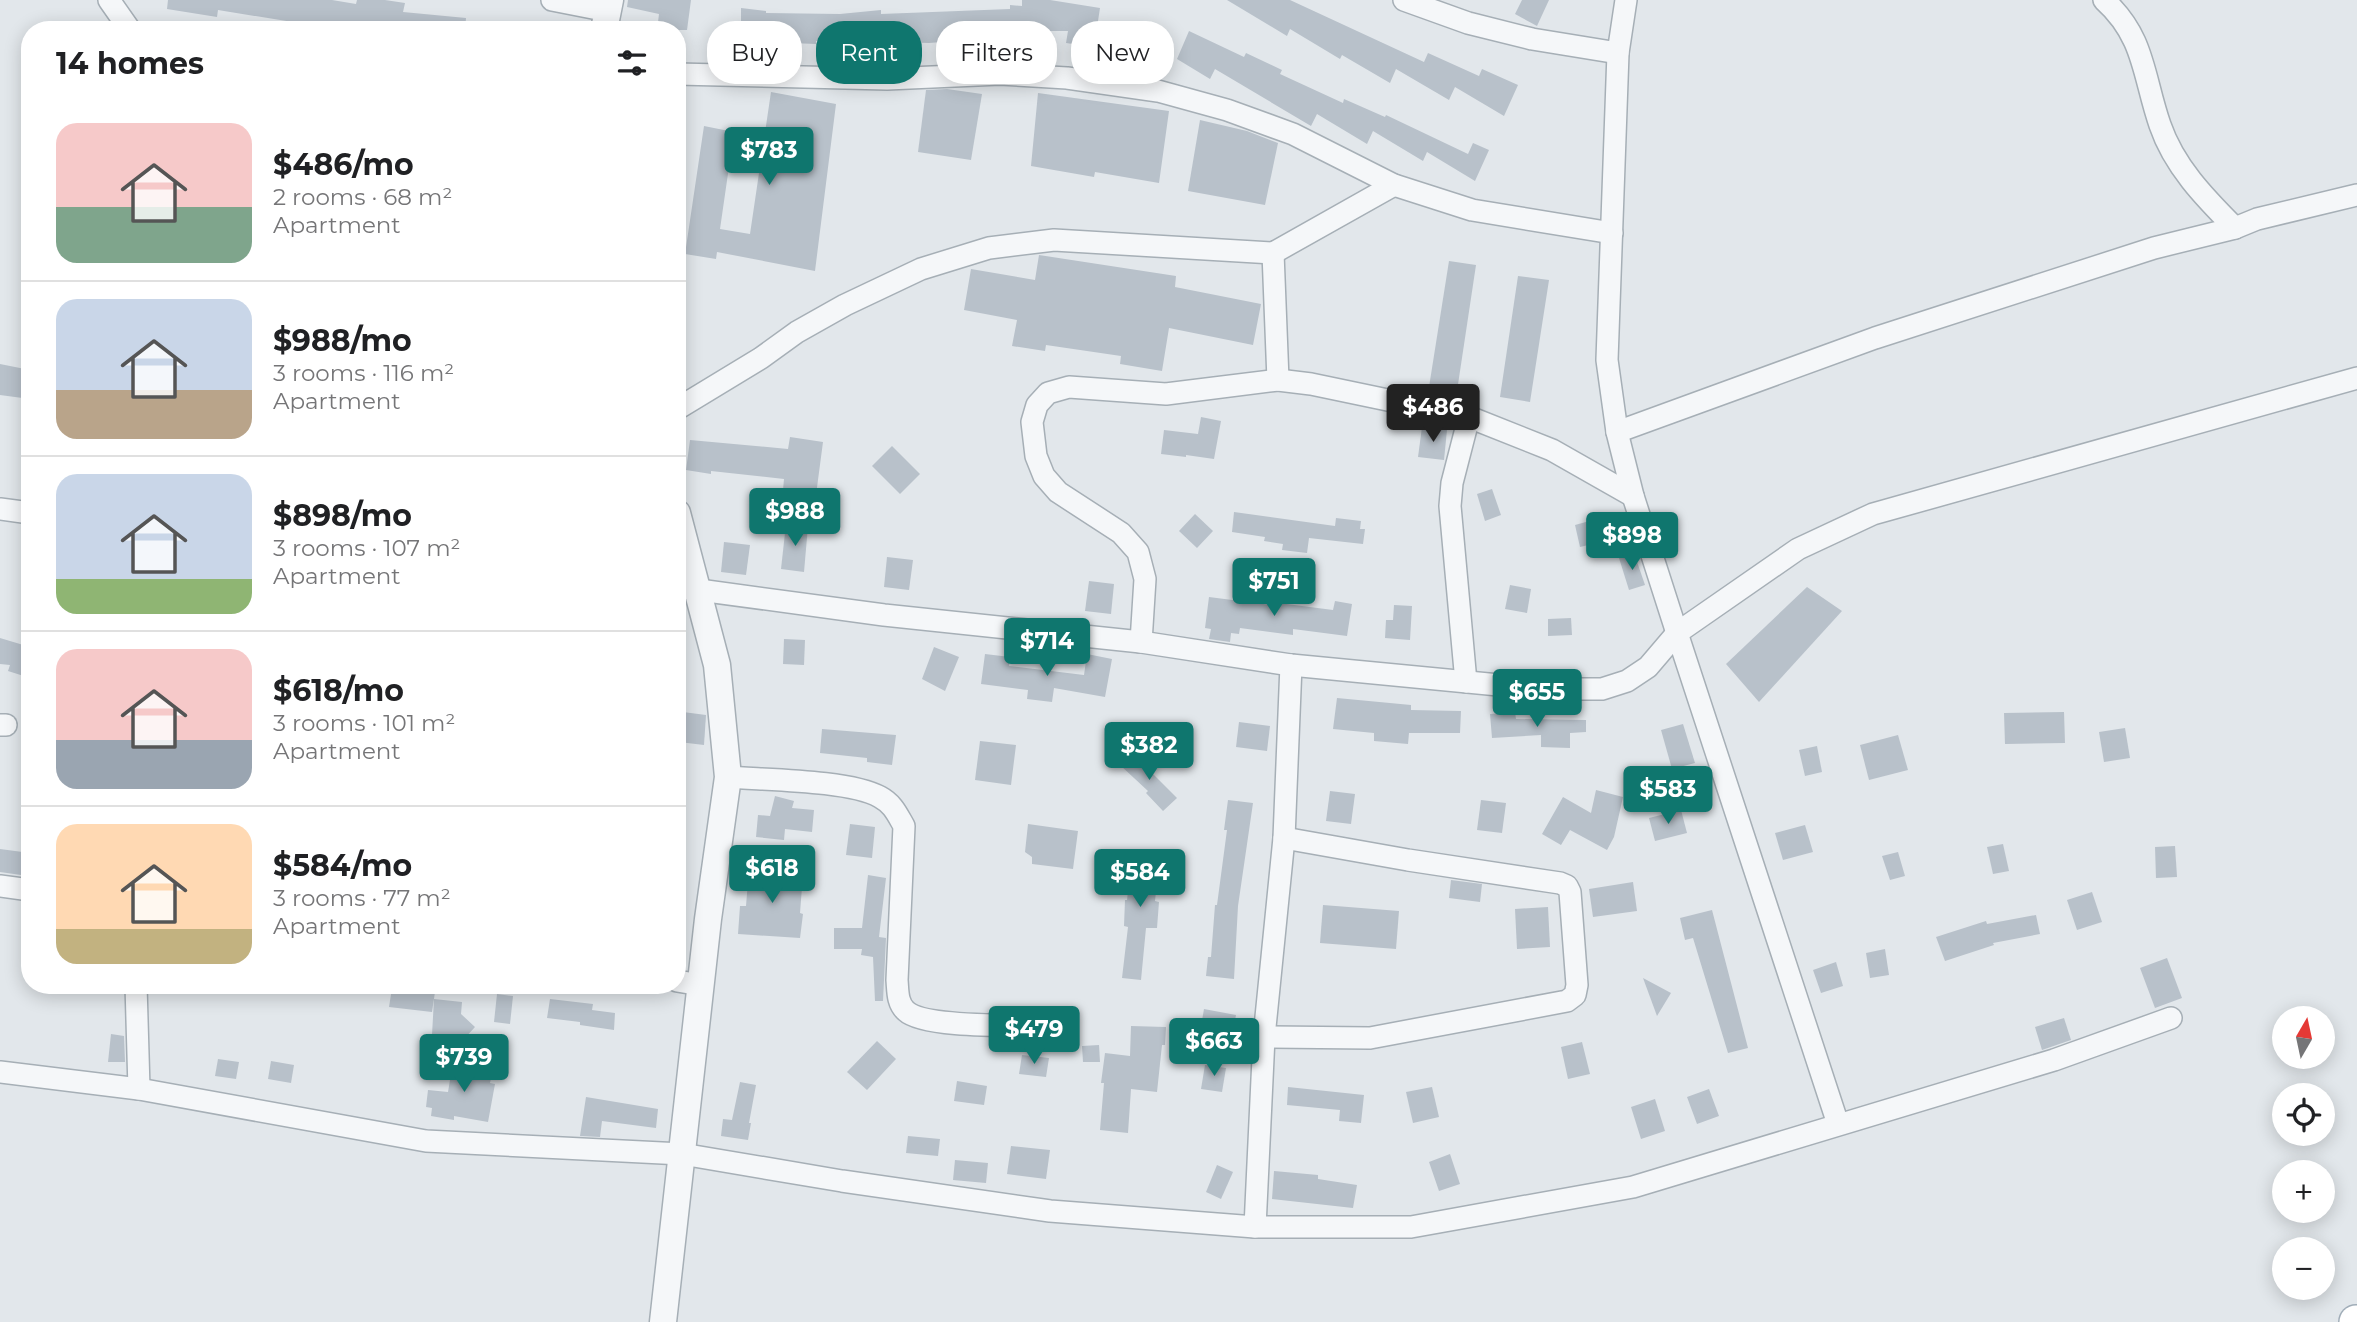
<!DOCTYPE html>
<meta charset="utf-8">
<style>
body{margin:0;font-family:Montserrat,sans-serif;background:#f6f6f6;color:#202124;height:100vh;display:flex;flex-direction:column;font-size:26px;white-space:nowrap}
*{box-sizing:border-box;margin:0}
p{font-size:23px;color:#757577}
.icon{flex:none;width:38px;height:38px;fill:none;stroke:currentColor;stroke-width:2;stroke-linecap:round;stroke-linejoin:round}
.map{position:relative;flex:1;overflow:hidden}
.drawer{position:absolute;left:21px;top:21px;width:665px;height:973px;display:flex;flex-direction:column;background:#fff;border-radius:28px;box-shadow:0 4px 18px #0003}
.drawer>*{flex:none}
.banner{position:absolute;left:707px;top:21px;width:665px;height:63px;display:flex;gap:14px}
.needle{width:46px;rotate:9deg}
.buttons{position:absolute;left:2272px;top:1006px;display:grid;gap:14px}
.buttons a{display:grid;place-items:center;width:63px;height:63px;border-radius:50%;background:#fff;box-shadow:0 4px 18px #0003;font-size:35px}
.price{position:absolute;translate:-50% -60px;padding:0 16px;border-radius:7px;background:#0f766e;color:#fff;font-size:23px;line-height:46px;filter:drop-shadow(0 2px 4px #0008)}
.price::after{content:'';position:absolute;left:50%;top:42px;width:21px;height:16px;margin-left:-10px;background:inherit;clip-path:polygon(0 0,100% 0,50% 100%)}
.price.on{background:#222;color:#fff}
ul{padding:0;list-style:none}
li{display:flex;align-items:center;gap:21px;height:175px;padding:0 35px}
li+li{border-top:2px solid #e0e0e0}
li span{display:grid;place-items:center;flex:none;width:196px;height:140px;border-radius:21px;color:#555}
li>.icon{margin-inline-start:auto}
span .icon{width:84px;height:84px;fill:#fffc;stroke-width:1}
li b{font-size:30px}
h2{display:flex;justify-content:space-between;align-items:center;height:84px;padding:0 35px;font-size:30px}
.tag{padding:0 24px;border-radius:28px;background:#fff;box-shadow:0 4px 18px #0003;font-size:24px;line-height:63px}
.tag.on{background:#0f766e;color:#fff}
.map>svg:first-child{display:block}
</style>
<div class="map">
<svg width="2357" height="1322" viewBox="0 0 2357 1322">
<rect width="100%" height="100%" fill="#e2e7eb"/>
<g fill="#b8c1ca">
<path d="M168,0H332L356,4L357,0H385L405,3L403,12L466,18L465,30H394L348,22L347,30H342L218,10L217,17L167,9Z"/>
<path d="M628,0H691L687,30H657L659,14L627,7Z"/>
<path d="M1022,0H1050L1100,8L1094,47L1066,43L1068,31H993L992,38L929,43L897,42V39L816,41V44L766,42L767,63L744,62L743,51H724L727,24H741V8L766,11V13L840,14L881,10V14L1010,9V5L1022,6Z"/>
<path d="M1227,0H1290L1424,62L1428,53L1479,76L1482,69L1518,85L1504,116L1455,87L1449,100L1396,69L1390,83L1342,55L1340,59L1290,29L1287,36Z"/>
<path d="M1522,0H1549L1537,26L1515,14Z"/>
<path d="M1189,31L1244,57L1246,53L1282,70L1280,74L1343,103L1344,99L1385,117L1386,115L1468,154L1473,143L1489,150L1475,181L1427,152L1423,161L1373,131L1367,144L1317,114L1311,126L1215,69L1210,79L1177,59Z"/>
<path d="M947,89L982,94L971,160L918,152L926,90Z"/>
<path d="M771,92L836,104L815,271L717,252L716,259L685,254L704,126L734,132L720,229L750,234Z"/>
<path d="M1038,93L1169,111L1159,183L1095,172L1094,177L1031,166Z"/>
<path d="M1200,120L1247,131L1278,143L1265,205L1188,191Z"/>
<path d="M1039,255L1176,276L1175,287L1261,304L1253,345L1169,328L1162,371L1120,364L1121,356L1046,345L1045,351L1012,346L1017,320L964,310L971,269L1035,280Z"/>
<path d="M1449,261L1476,265L1457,391L1429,387Z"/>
<path d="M1518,276L1549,280L1530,402L1500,397Z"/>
<path d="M0,364L30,370V399L0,395Z"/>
<path d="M1201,417L1221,421L1214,459L1186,455V457L1161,454L1164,430L1198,434Z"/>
<path d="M1422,427L1447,430L1444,460L1418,457Z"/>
<path d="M790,437L823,442L816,495L783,490L784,479L711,471V474L686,470L690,440L788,449Z"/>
<path d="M892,446L920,474L900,494L872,466Z"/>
<path d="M1492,489L1501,515L1485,521L1477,494Z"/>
<path d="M1234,512L1335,526L1336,518L1361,521L1360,529H1365L1363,544L1309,538L1307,553L1282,550L1283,544L1264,541L1265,537L1232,532Z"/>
<path d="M1195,514L1213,531L1197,548L1179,531Z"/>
<path d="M1604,517L1609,540L1580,547L1575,525Z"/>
<path d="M786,524L808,526L804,572L781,569Z"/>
<path d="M724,542L750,545L746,575L721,572Z"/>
<path d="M1634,553L1645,585L1629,590L1619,558Z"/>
<path d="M887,557L913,560L909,590L884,587Z"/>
<path d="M1089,581L1114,584L1111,614L1085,611Z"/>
<path d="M1510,585L1531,589L1527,613L1505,609Z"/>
<path d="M1807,587L1842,611L1759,702L1726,664Z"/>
<path d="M1209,597L1271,605V602L1333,610L1335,601L1352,604L1347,636L1293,629V635L1240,628L1239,634L1231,633L1230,642L1209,639L1211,629L1205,628Z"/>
<path d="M1394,605L1412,606L1410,640L1385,638L1386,620H1393Z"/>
<path d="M1571,618L1572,635L1548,636V619Z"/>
<path d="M0,638L30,647V678L8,671L10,665L0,664Z"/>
<path d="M784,639L805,640L804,665L783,664Z"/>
<path d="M934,647L959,657L945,691L922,679Z"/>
<path d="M985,654L1010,657L1009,666L1084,675L1087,654L1112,659L1105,697L1054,688L1052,702L1027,699L1028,690L981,684Z"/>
<path d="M1337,698L1411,705V710L1461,711L1460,733H1409L1408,744L1374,741V733L1333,729Z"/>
<path d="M683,712L706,715L704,745L679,742Z"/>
<path d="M1515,712L1516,719L1586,720V732L1570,733V748L1541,747V735L1492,738L1490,714Z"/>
<path d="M2064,712L2065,743L2005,744L2004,713Z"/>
<path d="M1239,722L1270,726L1267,751L1236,747Z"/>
<path d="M1683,724L1695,763L1672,769L1661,730Z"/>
<path d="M2125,728L2130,758L2104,762L2099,732Z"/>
<path d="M822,729L896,735L892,765L867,762V758L820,753Z"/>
<path d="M1898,735L1908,770L1869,780L1860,745Z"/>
<path d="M980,741L1016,745L1011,785L975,780Z"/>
<path d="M1817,746L1822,772L1805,776L1799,750Z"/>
<path d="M1132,753L1177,798L1163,811L1146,793L1148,791L1120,765Z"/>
<path d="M1596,790L1623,797L1614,837L1607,850L1570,830L1561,845L1542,834L1563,797L1591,813Z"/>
<path d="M1330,791L1355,794L1351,824L1326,821Z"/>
<path d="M775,796L794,801L792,808L814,810L812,832L785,829L784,840L756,837L758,815L770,816Z"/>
<path d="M1228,800L1253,803L1238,906L1234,979L1206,976L1208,957H1211L1215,905H1217L1227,830H1224Z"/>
<path d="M1481,800L1506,803L1502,833L1477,830Z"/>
<path d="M1681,810L1687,833L1655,841L1649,818Z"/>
<path d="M850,824L875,827L872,858L846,855Z"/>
<path d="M1028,824L1078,831L1073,869L1032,864V857L1025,852Z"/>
<path d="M1805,825L1813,852L1783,860L1775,833Z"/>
<path d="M2003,844L2009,871L1993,874L1987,847Z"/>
<path d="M2175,846L2177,877L2156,878L2155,847Z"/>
<path d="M0,849L30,853L28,876L0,872Z"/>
<path d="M1133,849L1160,852L1155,901L1159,902L1157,928H1146L1141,980L1122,978L1128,927L1124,926L1125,900H1127Z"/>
<path d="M1898,852L1905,876L1890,880L1882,856Z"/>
<path d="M749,869L803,874L800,913L803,914L800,938L738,934L740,906H746Z"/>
<path d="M868,875L886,878L879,937L886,938L883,1001H875L873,957L861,955L862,949H834V928H862Z"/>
<path d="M1451,880L1482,884L1480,902L1449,898Z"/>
<path d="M1633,882L1637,911L1593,917L1589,889Z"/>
<path d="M2092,892L2102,922L2077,930L2067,900Z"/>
<path d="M1323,905L1399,911L1396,949L1320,943Z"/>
<path d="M1548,907L1550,947L1517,949L1515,909Z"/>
<path d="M1712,910L1748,1048L1728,1053L1693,938L1685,940L1680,918Z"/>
<path d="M2036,915L2040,934L1993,943L1994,945L1945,961L1936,937L1986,921L1987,924Z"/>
<path d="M1885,949L1889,975L1870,978L1866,953Z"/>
<path d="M2167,958L2182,998L2155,1008L2140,968Z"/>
<path d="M1836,962L1843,986L1821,993L1813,970Z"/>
<path d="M1643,978L1671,993L1657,1016Z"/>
<path d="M392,988L435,992L432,1012L389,1007Z"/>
<path d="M497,994L513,996L510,1024L494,1022Z"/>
<path d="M434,999L462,1002L461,1014L475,1027L450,1054L431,1053Z"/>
<path d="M550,999L593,1004L592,1010L615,1013L614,1030L580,1025V1022L547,1018Z"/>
<path d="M1204,1009L1236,1015L1233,1032L1201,1026Z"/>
<path d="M2064,1018L2071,1040L2042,1050L2035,1027Z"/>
<path d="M1131,1026L1166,1027L1165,1045H1162L1157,1092L1131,1089L1128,1133L1100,1130L1104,1083H1101L1105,1053L1130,1056Z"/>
<path d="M111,1034L124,1036L125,1062H108Z"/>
<path d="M877,1041L896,1059L867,1090L847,1072Z"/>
<path d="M1582,1042L1590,1074L1568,1079L1561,1047Z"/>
<path d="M1099,1045L1100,1062H1083L1082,1046Z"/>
<path d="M1022,1055L1049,1058L1046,1077L1019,1074Z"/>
<path d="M218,1059L239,1062L236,1079L215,1076Z"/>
<path d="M271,1061L294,1065L291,1083L268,1079Z"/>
<path d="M453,1062L493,1069L490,1083L495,1084L488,1122L454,1116V1120L431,1116L432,1108L426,1107L428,1090L448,1092Z"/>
<path d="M1205,1065L1226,1068L1222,1092L1201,1089Z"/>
<path d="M957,1081L987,1086L984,1105L954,1101Z"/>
<path d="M740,1082L756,1085L749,1123H751L748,1140L721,1136L723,1119L732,1120Z"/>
<path d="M1288,1087L1364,1095L1361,1123L1339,1121L1340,1110L1287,1105Z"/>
<path d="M1432,1087L1439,1117L1413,1123L1406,1092Z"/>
<path d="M1709,1089L1719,1116L1697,1124L1687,1097Z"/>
<path d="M586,1097L658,1109L656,1128L602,1121L600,1137L580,1136Z"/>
<path d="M1655,1099L1665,1131L1641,1139L1631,1107Z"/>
<path d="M908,1136L940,1139L938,1156L906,1153Z"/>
<path d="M1011,1146L1050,1150L1046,1179L1007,1174Z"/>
<path d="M1450,1154L1460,1184L1439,1191L1429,1162Z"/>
<path d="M955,1160L988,1163L986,1183L953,1180Z"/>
<path d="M1217,1165L1233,1172L1221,1199L1206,1192Z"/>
<path d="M1274,1171L1318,1175V1179L1357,1185L1353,1208L1272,1199Z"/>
</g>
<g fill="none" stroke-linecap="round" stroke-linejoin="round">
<defs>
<g id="minor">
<path d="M109,0L130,30"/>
<path d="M552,0L608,11"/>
<path d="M1404,0L1468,23L1532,39L1618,53"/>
<path d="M1626,0L1618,53L1607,360L1617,432L1633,496L1677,633L1838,1124"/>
<path d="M2104,0C2145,37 2143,76 2160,125C2174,166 2204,197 2235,228"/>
<path d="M677,74L887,79L1000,74L1067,78L1158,91L1227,110L1293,134L1394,185L1472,210L1612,233"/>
<path d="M1273,253L1278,380"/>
<path d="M677,409L761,358L797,332L845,305L921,269L989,248L1054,240L1273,253L1394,185"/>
<path d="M1617,432L1875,338L2154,248L2235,228L2257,219L2357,195"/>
<path d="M0,509L30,513"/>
<path d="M677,587L884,615L1141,642L1291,665L1540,689H1602L1627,681L1648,667L1677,633L1798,549L1873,514L2357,378"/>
<path d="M1141,642L1145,579L1138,552L1121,533L1058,492L1044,476L1036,456L1032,422L1037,405L1048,393L1069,387L1166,394L1278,380L1311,384L1469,417L1552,450L1633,496"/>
<path d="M1466,682L1450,506L1452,483L1469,417"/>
<path d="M0,725H6"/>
<path d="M728,777C765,780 850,780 880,797C893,804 897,814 904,826L897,980C898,991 897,1003 906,1011C924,1028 1014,1025 1042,1026"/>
<path d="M0,886L30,890"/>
<path d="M677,981L701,985"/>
<path d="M136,985L139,1089"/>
<path d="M1264,1037L1370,1038L1567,1001L1575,995L1577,985L1570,892L1567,886L1560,883L1408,860L1284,838"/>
<path d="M0,1072L139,1089L426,1141L682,1154L842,1181L1050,1211L1255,1227L1264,1037L1284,838L1291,665"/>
<path d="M1255,1227H1411L1633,1187L2054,1060L2171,1018"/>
</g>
<g id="tertiary">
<path d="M604,30L610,0"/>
<path d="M663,1322L708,919L728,777L717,665L677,513"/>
</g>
<path id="primary" d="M2356,1322H2357"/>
</defs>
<use href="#minor" stroke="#a6afb6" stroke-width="24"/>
<use href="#tertiary" stroke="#a6afb6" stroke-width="29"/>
<use href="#primary" stroke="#a0adb8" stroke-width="36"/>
<use href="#minor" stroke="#f5f7f9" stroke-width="21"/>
<use href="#tertiary" stroke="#f5f7f9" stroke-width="26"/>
<use href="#primary" stroke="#fff" stroke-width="33"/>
</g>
</svg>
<div class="buttons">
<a><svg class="needle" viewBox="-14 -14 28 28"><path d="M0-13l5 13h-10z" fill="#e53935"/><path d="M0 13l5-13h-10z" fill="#757577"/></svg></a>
<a><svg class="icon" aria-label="locate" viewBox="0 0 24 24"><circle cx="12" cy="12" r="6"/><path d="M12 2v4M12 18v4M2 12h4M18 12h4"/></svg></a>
<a>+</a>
<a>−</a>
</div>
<b class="price" style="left:769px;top:187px">$783</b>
<b class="price on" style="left:1433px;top:444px">$486</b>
<b class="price" style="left:795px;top:548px">$988</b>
<b class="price" style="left:1632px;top:572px">$898</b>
<b class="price" style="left:1274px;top:618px">$751</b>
<b class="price" style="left:1047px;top:678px">$714</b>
<b class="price" style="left:1537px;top:729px">$655</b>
<b class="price" style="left:1149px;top:782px">$382</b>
<b class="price" style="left:1668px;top:826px">$583</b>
<b class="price" style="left:772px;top:905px">$618</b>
<b class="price" style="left:1140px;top:909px">$584</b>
<b class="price" style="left:1034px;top:1066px">$479</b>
<b class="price" style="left:1214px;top:1078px">$663</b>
<b class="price" style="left:464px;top:1094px">$739</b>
<div class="banner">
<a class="tag">Buy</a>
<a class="tag on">Rent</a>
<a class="tag">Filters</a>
<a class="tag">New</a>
</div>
<section class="drawer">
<h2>14 homes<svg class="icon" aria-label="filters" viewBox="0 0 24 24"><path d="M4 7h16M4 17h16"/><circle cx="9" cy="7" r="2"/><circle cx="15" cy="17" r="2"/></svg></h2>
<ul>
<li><span style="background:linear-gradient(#f6c9c9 60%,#7fa58c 0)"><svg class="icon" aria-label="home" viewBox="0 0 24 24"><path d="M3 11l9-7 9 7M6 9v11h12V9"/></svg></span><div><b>$486/mo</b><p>2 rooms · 68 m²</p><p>Apartment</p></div></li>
<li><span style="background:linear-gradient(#c9d6e8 65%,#b9a48a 0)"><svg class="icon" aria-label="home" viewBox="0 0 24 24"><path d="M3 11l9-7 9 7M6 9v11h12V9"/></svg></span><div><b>$988/mo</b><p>3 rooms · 116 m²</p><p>Apartment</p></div></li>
<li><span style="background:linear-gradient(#c9d6e8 75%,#8fb573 0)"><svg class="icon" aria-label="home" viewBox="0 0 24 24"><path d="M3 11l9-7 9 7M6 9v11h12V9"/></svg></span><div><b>$898/mo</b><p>3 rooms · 107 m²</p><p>Apartment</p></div></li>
<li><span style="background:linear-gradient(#f6c9c9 65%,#9aa5b1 0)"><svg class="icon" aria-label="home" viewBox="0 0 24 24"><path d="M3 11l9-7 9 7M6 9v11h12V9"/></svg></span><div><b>$618/mo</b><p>3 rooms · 101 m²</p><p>Apartment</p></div></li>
<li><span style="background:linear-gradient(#ffd9b3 75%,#c2b280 0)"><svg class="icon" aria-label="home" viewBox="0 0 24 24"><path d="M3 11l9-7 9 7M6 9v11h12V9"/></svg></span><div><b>$584/mo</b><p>3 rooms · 77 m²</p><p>Apartment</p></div></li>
</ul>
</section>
</div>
